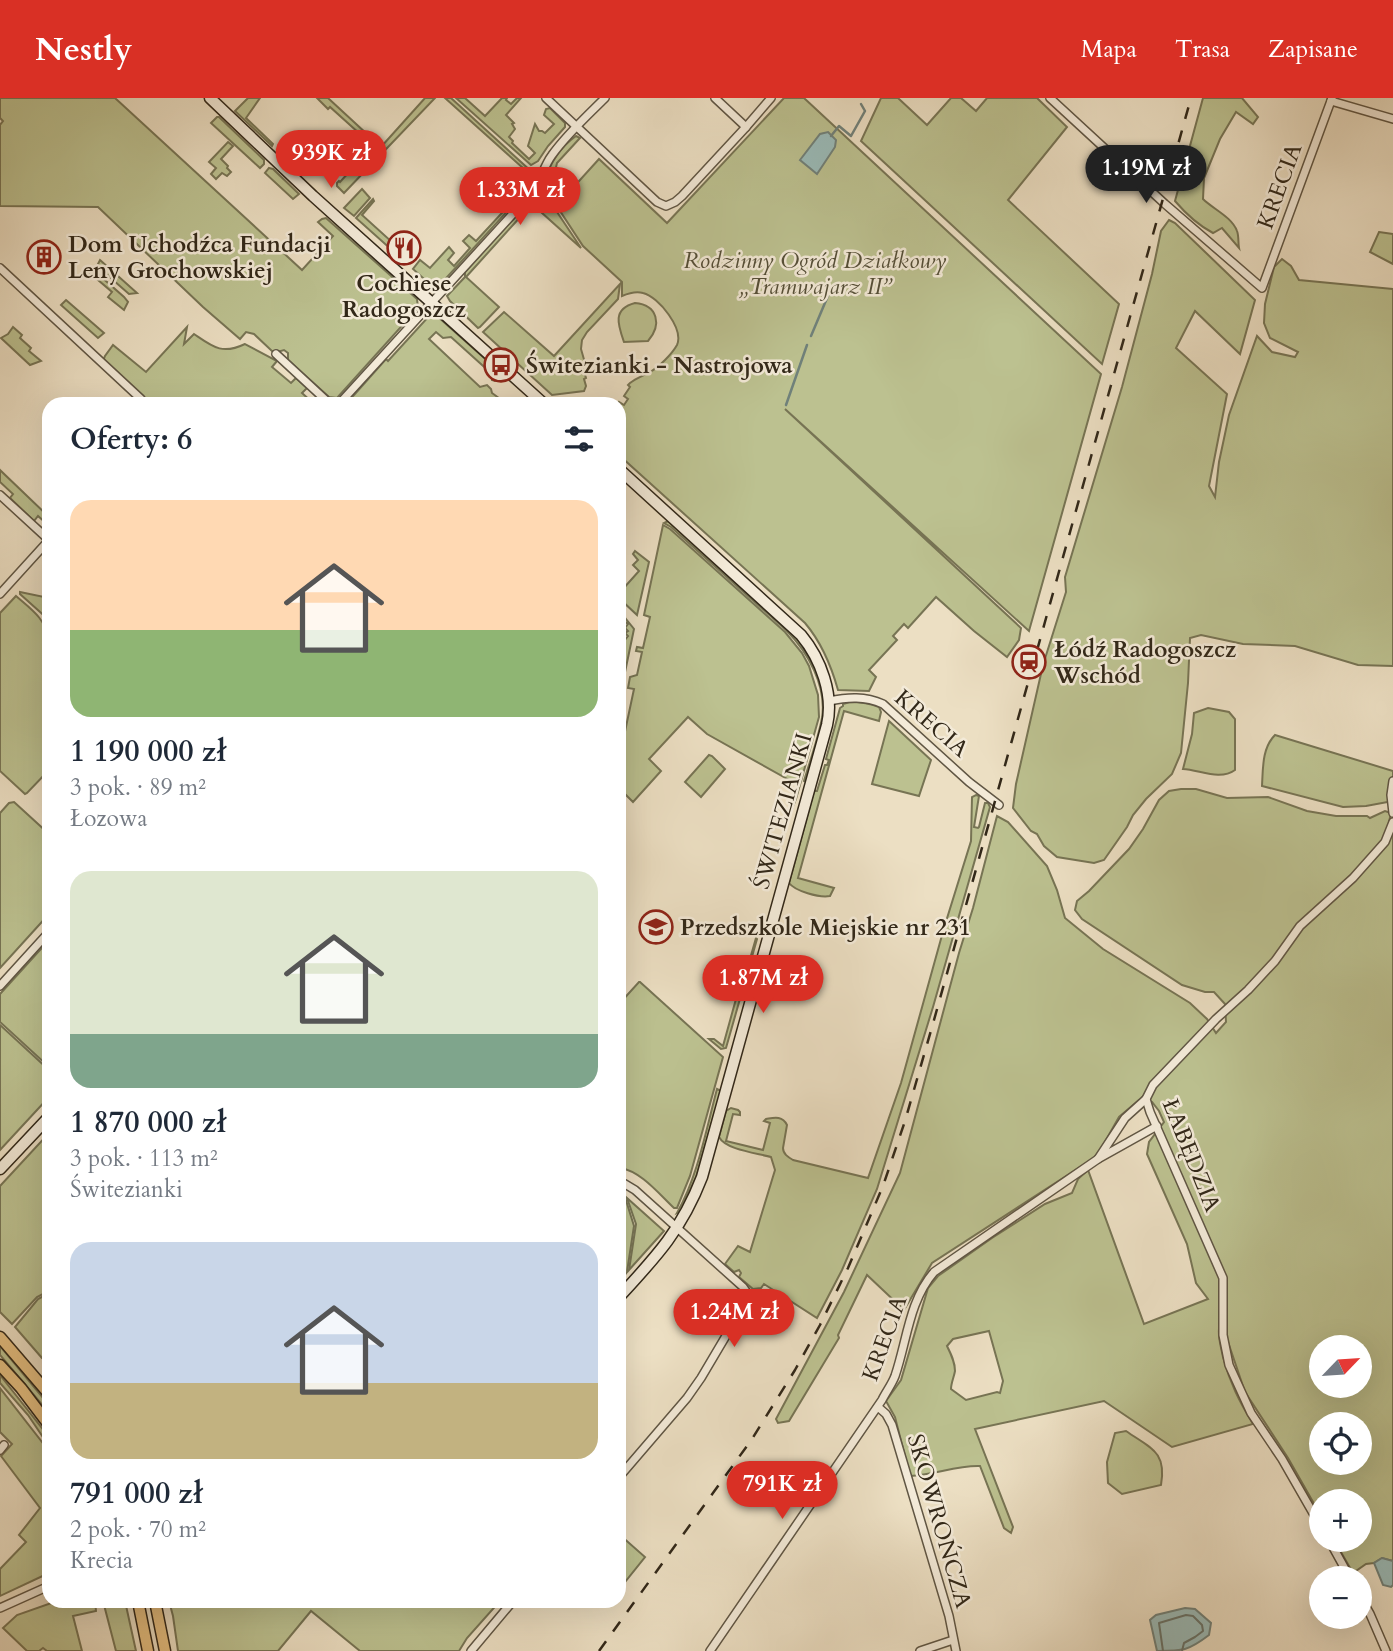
<!DOCTYPE html>
<html lang="pl">
<meta charset="utf-8">
<style>
body{margin:0;font-family:Cardo,serif;background:#f6f6f7;color:#1f2937;height:100vh;display:flex;flex-direction:column;font-size:26px;white-space:nowrap}
*{box-sizing:border-box;margin:0}
p{font-size:23px;color:#747a83}
.icon{flex:none;width:38px;height:38px;fill:none;stroke:currentColor;stroke-width:2;stroke-linecap:round;stroke-linejoin:round}
.map{position:relative;flex:1;overflow:hidden}
.panel{position:absolute;left:42px;top:299px;width:584px;height:1211px;display:flex;flex-direction:column;background:#fff;border-radius:21px;box-shadow:0 7px 28px #0002}
.panel>*{flex:none}
.needle{width:46px;rotate:65deg}
.controls{position:absolute;left:1309px;top:1237px;display:grid;gap:14px}
.controls a{display:grid;place-items:center;width:63px;height:63px;border-radius:50%;background:#fff;box-shadow:0 7px 28px #0002;font-size:35px}
.price{position:absolute;translate:-50% -60px;padding:0 16px;border-radius:24px;background:#d93025;color:#fff;font-size:23px;line-height:46px;filter:drop-shadow(0 2px 4px #0008)}
.price::after{content:'';position:absolute;left:50%;top:42px;width:21px;height:16px;margin-left:-10px;background:inherit;clip-path:polygon(0 0,100% 0,50% 100%)}
.price.on{background:#222;color:#fff}
ul{padding:0;list-style:none}
li{display:grid;align-content:center;gap:14px;height:371px;padding:0 28px}
li span{display:grid;place-items:center;height:217px;border-radius:21px;color:#555}
li>.icon{margin-inline-start:auto}
span .icon{width:126px;height:126px;fill:#fffc;stroke-width:1}
li b{font-size:30px}
h2{display:flex;justify-content:space-between;align-items:center;height:84px;padding:0 28px;font-size:30px}
header{display:flex;align-items:center;gap:42px;box-sizing:border-box;height:98px;padding:0 35px;background:#d93025;color:#fff}
header strong{font-size:33px}
nav{display:flex;gap:38px;margin-inline-start:auto;font-size:24px}
.map>svg:first-child{display:block}
</style>
<header>
<strong>Nestly</strong>
<nav><a>Mapa</a><a>Trasa</a><a>Zapisane</a></nav>
</header>
<div class="map">
<svg width="1393" height="1553" viewBox="0 0 1393 1553">
<rect width="100%" height="100%" fill="#ecdfc3"/>
<filter id="stains"><feTurbulence type="fractalNoise" baseFrequency=".00286" numOctaves="4"/><feColorMatrix values="0 0 0 0 .2 0 0 0 0 .09 0 0 0 0 .02 0 0 0 .5 -.17"/></filter>
<radialGradient id="worn" r=".72"><stop offset=".6" stop-color="#630" stop-opacity="0"/><stop offset="1" stop-color="#630" stop-opacity=".3"/></radialGradient>
<g fill="#bcc190" stroke="#777454" stroke-width="2" fill-rule="evenodd">
<path d="M0,0H115L302,172L333,138L318,124L322,121L326,120L417,201L418,210L337,300L329,299L288,262V255L284,252L274,255L254,236L246,234L240,241L203,209L98,109L0,108V27L3,23L0,20Z"/>
<path d="M248,0H260L246,20L273,46L272,48L235,13Z"/>
<path d="M317,0H328L381,49L425,0H435L344,95L337,88V85L339,83L340,84L361,61L368,67L380,54L330,9L328,11Z"/>
<path d="M445,0H451L533,75L535,78L534,80Z"/>
<path d="M456,0H465L485,18L502,0H507L506,2L511,6L517,0H521L506,17L514,25L512,26L515,31L509,39L513,43L512,45L529,61L535,55L528,48L535,26L539,33H542L545,35L554,26L544,17L546,11L550,10L565,25V29L548,48L538,63L531,67Z"/>
<path d="M784,0H804L1101,276L1029,533L785,311L1021,530L1019,542L1007,559L974,533L936,499L908,530L904,526L893,538L897,542L869,572L876,579L869,593L838,592C831,567 822,545 805,525L620,358V306H618L619,304L624,307L628,301L624,298L630,289L628,287L630,285C636,280 643,278 650,274C659,269 672,256 677,247C684,231 659,199 643,195C636,193 629,195 622,198V184L583,148L543,87C549,67 559,50 576,38L580,40L557,65L551,90L561,103L599,61L667,125Z"/>
<path d="M881,0H898L927,27L951,0H961L976,13L987,0H1037L1067,29L1008,102L1119,206L1102,266L861,43Z"/>
<path d="M1203,0H1242L1258,19L1253,26L1236,14L1220,41L1204,80L1203,101C1213,111 1232,119 1237,133C1239,138 1238,145 1239,150L1222,130L1213,135C1198,127 1186,116 1175,103Z"/>
<path d="M217,19H219L264,62V66L260,70L211,25Z"/>
<path d="M228,44L233,48L221,61L228,68L227,70L231,74L227,78L222,75L216,81L211,76L216,70L209,64Z"/>
<path d="M269,70L273,71L299,96L293,101L265,75Z"/>
<path d="M525,90L524,95L438,189L434,190L413,171L420,162L430,170L449,149L454,155L448,162L454,168L470,150L463,143L469,137L476,143Z"/>
<path d="M541,90L581,150L532,106L466,179L499,209L480,229L478,230L450,203L447,198L465,179V174Z"/>
<path d="M362,91L370,100L354,118L344,110Z"/>
<path d="M373,101L374,103L362,117L404,155L409,151L413,153L406,162L402,161L356,120Z"/>
<path d="M1169,122L1175,125L1255,202L1240,256L1195,213L1176,250L1227,296L1209,388L1215,399L1219,364L1229,317L1257,238L1272,254L1295,259L1298,254L1270,240L1264,225L1265,206L1274,169L1282,161L1291,168L1299,182L1393,191V568L1358,567L1295,548L1243,546L1201,537L1190,540L1188,585L1181,655L1172,676L1146,701L1133,717L1127,729L1104,762L1094,765L1057,759L1044,748L1037,736L1031,733L1013,710L1016,686L1043,567L1066,494L1065,479L1122,289L1152,176L1161,133Z"/>
<path d="M1379,134L1393,136V166L1370,154Z"/>
<path d="M100,162L137,195L129,196L97,168Z"/>
<path d="M90,175L98,176L124,199L128,204L124,212L108,199L112,194L91,176L86,180V178Z"/>
<path d="M620,186L618,201L587,234L582,242L581,251L585,265L582,266L586,280L584,281L586,288L584,293L552,297L483,234L504,214L554,258Z"/>
<path d="M66,202L104,235L98,240L61,207Z"/>
<path d="M635,205C658,207 662,227 648,243L624,244C618,227 612,211 635,205Z"/>
<path d="M430,217L437,218L500,274L499,280L495,283L492,282V276L451,239L443,240L436,234L429,241L480,289L487,287L491,291L492,295L507,306H346L386,261L388,263Z"/>
<path d="M13,229L22,237L20,240L31,250L29,253L41,263L30,267L1,240L8,236Z"/>
<path d="M187,229L184,246L194,236C213,249 222,257 245,246L277,263L272,269L291,285L296,280L307,290L302,295L314,306H151L103,263L105,258L113,247L146,274Z"/>
<path d="M0,372L49,419V423L47,426L38,418L34,423L10,400L13,396L0,384Z"/>
<path d="M668,423L797,540C837,595 823,625 806,684L804,683C810,663 818,641 822,620C827,588 808,554 786,532L671,429L664,425Z"/>
<path d="M663,427L670,431L785,534L802,555L809,568L818,597L819,619L796,701L792,711L798,687L707,636L688,619L649,661L661,673L633,704L620,691V657L634,591L628,590L630,579L637,577L642,554L636,553L637,549L643,550L650,519L644,517Z"/>
<path d="M635,453L649,464L637,517L620,501L624,494L622,492L639,473L633,467L638,462L633,456Z"/>
<path d="M20,494L49,500V522L20,496Z"/>
<path d="M16,498C32,512 45,520 49,542V672L27,695L25,696L0,673V515Z"/>
<path d="M626,521L634,531L624,579H621L620,548L628,538L625,535L628,533L625,530L628,526L624,523Z"/>
<path d="M850,604C861,604 869,605 879,609L881,614L879,623L844,613L798,780L834,790L830,798C819,800 795,793 789,785L814,693H817L825,667H827L829,662L826,661L840,610L843,608V606Z"/>
<path d="M1208,610L1229,614L1235,621V672C1220,683 1200,672 1183,671L1192,636L1194,615Z"/>
<path d="M889,623L931,662L919,698L872,686Z"/>
<path d="M1275,637L1393,673V703L1366,708L1343,709L1262,688C1263,670 1262,650 1275,637Z"/>
<path d="M709,657L712,658L725,671L701,699L685,684Z"/>
<path d="M1181,691H1196L1227,700L1268,699L1307,713L1336,718H1367L1370,720L1385,713L1391,715L1389,724L1393,736V1463L1382,1460L1374,1465L1366,1466L1353,1475L1334,1442H1360V1404H1321V1418L1288,1360L1245,1294L1227,1241L1219,1231C1218,1240 1221,1249 1223,1259C1230,1285 1239,1303 1253,1326L1172,1349L1104,1303L975,1331L1013,1429L1011,1435L1004,1430L980,1368C957,1367 934,1377 910,1378L895,1319L886,1303L901,1282L928,1190L938,1178L992,1140L1045,1106L1072,1095L1078,1081L1088,1072L1144,1226L1208,1201L1196,1185L1187,1146L1147,1056L1149,1044L1164,1024L1159,1013L1152,1004L1139,1002L1119,1019L1097,1058L932,1165L904,1212L867,1177L838,1237L839,1240L789,1323L778,1325L776,1321L844,1194L900,1075L959,855L973,810L997,718L1008,724L1047,768L1057,792L1065,820L1103,851L1190,905L1207,921L1216,935L1226,924L1225,906L1214,894H1205L1182,887L1082,821L1075,812L1077,803L1089,793L1129,751L1143,731L1159,702L1169,693ZM989,1233L1003,1283L1000,1295L997,1294L966,1302L951,1291C951,1285 954,1279 955,1273C955,1264 951,1256 947,1248L953,1241ZM1321,1250H1360V1288H1321ZM1321,1326H1360V1365H1321Z"/>
<path d="M976,697L979,698L974,729L978,730L979,729L985,705H988L990,709L933,909L877,1091L842,1172L817,1220L764,1186L761,1190L753,1191L739,1179L741,1175L739,1172L734,1174L725,1166L738,1148L750,1154L775,1072L771,1059C757,1055 726,1052 719,1039L726,1013L731,1010L738,1012L740,1014V1017L733,1016L726,1043L763,1052L770,1025L764,1023L766,1021C773,1020 782,1017 787,1027L783,1050C783,1056 788,1059 793,1062L868,1080L901,985L944,830L971,743L972,699Z"/>
<path d="M14,704L49,736V816L0,870V715L9,705Z"/>
<path d="M756,840L757,841L726,950L721,951L709,941H714L723,948L744,872L748,868Z"/>
<path d="M49,842V969L0,924V896Z"/>
<path d="M639,884H640L723,959L690,1078L677,1110H674C659,1096 641,1073 620,1070V905Z"/>
<path d="M0,927L49,972V999L0,1052Z"/>
<path d="M717,991L721,993L696,1079L681,1113L677,1115C698,1078 706,1032 717,991Z"/>
<path d="M49,1035V1193L37,1199L12,1226L0,1214V1088Z"/>
<path d="M620,1097L625,1099L634,1128L627,1174L620,1183Z"/>
<path d="M627,1100L664,1133L629,1172L636,1126Z"/>
<path d="M49,1195V1262L42,1260L15,1229L38,1201Z"/>
<path d="M0,1248L49,1307V1315L0,1257Z"/>
<path d="M0,1277L49,1339V1348L28,1317L0,1285Z"/>
<path d="M0,1290L49,1353V1475L0,1498V1471L26,1444L19,1437L40,1410L1,1358L12,1346L0,1334Z"/>
<path d="M1126,1333C1150,1350 1167,1353 1161,1387L1122,1396L1108,1385L1107,1364L1115,1335Z"/>
<path d="M620,1437L645,1459L625,1484L620,1479Z"/>
<path d="M57,1503H95L96,1513L73,1518L82,1553H47L43,1550L39,1553H27L3,1530L17,1517Z"/>
<path d="M103,1503H125L136,1553H116Z"/>
<path d="M169,1503H500L467,1540L459,1553H360L311,1513L278,1553H178L173,1518Z"/>
</g>
<g fill="#9abcba" stroke="#70817a" stroke-width="2">
<path d="M828,34L836,42L835,49L817,76L800,62L820,36Z"/>
<path d="M1382,1460L1393,1463V1487L1391,1489L1383,1487L1374,1465Z"/>
<path d="M1185,1510L1195,1511L1211,1525L1209,1537C1188,1553 1183,1553 1157,1553L1150,1522L1156,1517Z"/>
</g>
<g fill="none" stroke-linecap="round" stroke-linejoin="round">
<path stroke="#66726a" stroke-width="2" d="M1163,1553L1159,1525L1186,1517L1193,1518L1202,1527L1203,1533L1195,1539L1184,1545L1182,1553"/>
<g stroke="#70817a" stroke-width="2.5">
<path d="M831,38L839,28L851,38L865,13L861,6"/>
<path d="M811,238L830,193"/>
<path d="M786,307L807,247"/>
</g>
<defs>
<g id="street">
<path d="M546,0L657,104L666,108L675,104L682,98L746,29L771,0"/>
<path d="M715,0L746,29"/>
<path d="M1050,0L1165,106L1262,190L1332,0"/>
<path d="M1331,3L1393,21"/>
<path d="M0,170L141,301"/>
<path d="M276,256L330,306"/>
<path d="M339,306L532,95C541,83 543,69 552,57C567,36 587,18 605,0"/>
<path d="M0,397L49,442"/>
<path d="M0,496L49,442"/>
<path d="M829,603C848,599 865,598 883,606L969,684L999,707"/>
<path d="M1393,683L1391,697L1393,715"/>
<path d="M0,888L49,834"/>
<path d="M1146,1001L1125,1020L1098,1061L1157,1028"/>
<path d="M620,1083L635,1092L743,1189L748,1196L746,1204L701,1280L687,1300L620,1378"/>
<path d="M878,1309L886,1316L892,1327L949,1518L956,1553"/>
<path d="M0,1352L4,1347"/>
<path d="M1321,1429L1282,1361L1251,1315L1229,1267L1223,1237V1180L1150,1014L1146,1001L1153,987L1216,921L1248,892L1275,863L1300,828L1353,780L1385,744L1393,724"/>
<path d="M1329,1442L1350,1480"/>
<path d="M1360,1498L1370,1516L1386,1553"/>
<path d="M0,1510L49,1488"/>
<path d="M471,1553L513,1503"/>
<path d="M710,1553L882,1302C886,1294 892,1286 895,1278C907,1243 909,1203 934,1174L1098,1061"/>
<path d="M920,1553L953,1542"/>
</g>
<g id="secondary">
<path d="M210,0L313,98L544,306"/>
<path d="M620,372L801,537C821,561 834,597 827,627L702,1079C682,1131 657,1158 620,1198"/>
<path d="M0,1071L49,1019"/>
</g>
<g id="primary">
<path d="M0,1239L49,1296"/>
<path d="M0,1267L21,1290L49,1327"/>
<path d="M138,1503L148,1553"/>
<path d="M155,1503L165,1553"/>
</g>
</defs>
<use href="#street" stroke="#605644" stroke-width="10"/>
<use href="#secondary" stroke="#322819" stroke-width="13"/>
<use href="#primary" stroke="#322819" stroke-width="13"/>
<use href="#street" stroke="#f3ead8" stroke-width="7"/>
<use href="#secondary" stroke="#f3ead8" stroke-width="10"/>
<use href="#primary" stroke="#e6c082" stroke-width="10"/>
<path stroke="#322819" stroke-width="2.5" stroke-dasharray="12 12" stroke-linecap="butt" d="M599,1553L752,1341L795,1272L820,1227L848,1170L883,1088L905,1023L934,922L1191,0"/>
</g>
<defs>
<symbol id="restaurant-ring" viewBox="-11 -11 22 22"><circle r="9.5" fill="#f3ead8" stroke="#8f2418" stroke-width="1.5"/><path d="M-5-6h1v4h1v-4h1v4h1v-4h1v5L-1.5 .5V6h-2V.5L-5-1ZM5-6V6H3V1.5H1.5Q1.5-4 5-6Z" fill="#8f2418"/></symbol>
<symbol id="building-ring" viewBox="-11 -11 22 22"><circle r="9.5" fill="#f3ead8" stroke="#8f2418" stroke-width="1.5"/><path d="M-4-6H4V6H1V3H-1V6H-4ZM-2.5-4.3h1.7v1.8h-1.7ZM.8-4.3h1.7v1.8H.8ZM-2.5-1h1.7V.8h-1.7ZM.8-1h1.7V.8H.8Z" fill="#8f2418"/></symbol>
<symbol id="bus-ring" viewBox="-11 -11 22 22"><circle r="9.5" fill="#f3ead8" stroke="#8f2418" stroke-width="1.5"/><path d="M-5-6H5V4H4V6H2V4H-2V6H-4V4H-5ZM-3.5-4V0h7V-4ZM-3.5 1.2v1.5H-2V1.2ZM2 1.2v1.5H3.5V1.2Z" fill="#8f2418"/></symbol>
<symbol id="station-ring" viewBox="-11 -11 22 22"><circle r="9.5" fill="#f3ead8" stroke="#8f2418" stroke-width="1.5"/><path d="M-3-6H3Q5-6 5-4V2Q5 4 3 4L4.5 6H3L1.5 4h-3L-3 6H-4.5L-3 4Q-5 4-5 2V-4Q-5-6-3-6ZM-3.5-4v3h7v-3ZM-3.5 1v1.5H-2V1ZM2 1v1.5H3.5V1Z" fill="#8f2418"/></symbol>
<symbol id="school-ring" viewBox="-11 -11 22 22"><circle r="9.5" fill="#f3ead8" stroke="#8f2418" stroke-width="1.5"/><path d="M0-5L7-2L0 1L-7-2ZM-4 1L0 2.5L4 1V4Q0 6-4 4Z" fill="#8f2418"/></symbol>
</defs>
<g fill-rule="evenodd">
<use href="#restaurant-ring" x="385" y="131" width="38" height="38"/>
<use href="#building-ring" x="25" y="140" width="38" height="38"/>
<use href="#bus-ring" x="482" y="248" width="38" height="38"/>
<use href="#station-ring" x="1010" y="545" width="38" height="38"/>
<use href="#school-ring" x="637" y="810" width="38" height="38"/>
</g>
<g text-anchor="middle" stroke-width="5" stroke-linejoin="round" paint-order="stroke">
<g font-size="23" fill="#322819" stroke="#f3ead8">
<text transform="translate(1279 88) rotate(-70)" y="8">KRECIA</text>
<text transform="translate(932 625) rotate(41)" y="8">KRECIA</text>
<text transform="translate(782 713) rotate(-74)" y="8">ŚWITEZIANKI</text>
<text transform="translate(1192 1057) rotate(68)" y="8">ŁABĘDZIA</text>
<text transform="translate(884 1240) rotate(-70)" y="8">KRECIA</text>
<text transform="translate(940 1423) rotate(74)" y="8">SKOWROŃCZA</text>
</g>
<g font-size="23" font-weight="bold" fill="#322819" stroke="#f3ead8" text-anchor="start">
<text x="68" y="154">Dom Uchodźca Fundacji<tspan x="68" dy="26">Leny Grochowskiej</tspan></text>
<text x="404" y="193" text-anchor="middle">Cochiese<tspan x="404" dy="26">Radogoszcz</tspan></text>
<text x="526" y="275">Świtezianki - Nastrojowa</text>
<text x="1054" y="559">Łódź Radogoszcz<tspan x="1054" dy="26">Wschód</tspan></text>
<text x="680" y="837">Przedszkole Miejskie nr 231</text>
</g>
<g font-size="23" font-style="italic" fill="#544e37" stroke="#f3ead8">
<text x="815" y="170">Rodzinny Ogród Działkowy<tspan x="815" dy="26">„Tramwajarz II”</tspan></text>
</g>
</g>
<rect width="100%" height="100%" filter="url(#stains)"/>
<rect width="100%" height="100%" fill="url(#worn)"/>
</svg>
<div class="controls">
<a><svg class="needle" viewBox="-14 -14 28 28"><path d="M0-13l5 13h-10z" fill="#e53935"/><path d="M0 13l5-13h-10z" fill="#747a83"/></svg></a>
<a><svg class="icon" aria-label="locate" viewBox="0 0 24 24"><circle cx="12" cy="12" r="6"/><path d="M12 2v4M12 18v4M2 12h4M18 12h4"/></svg></a>
<a>+</a>
<a>−</a>
</div>
<b class="price" style="left:331px;top:92px">939K zł</b>
<b class="price on" style="left:1146px;top:107px">1.19M zł</b>
<b class="price" style="left:520px;top:129px">1.33M zł</b>
<b class="price" style="left:763px;top:917px">1.87M zł</b>
<b class="price" style="left:734px;top:1251px">1.24M zł</b>
<b class="price" style="left:782px;top:1423px">791K zł</b>
<section class="panel">
<h2>Oferty: 6<svg class="icon" aria-label="filters" viewBox="0 0 24 24"><path d="M4 7h16M4 17h16"/><circle cx="9" cy="7" r="2"/><circle cx="15" cy="17" r="2"/></svg></h2>
<ul>
<li><span style="background:linear-gradient(#ffd9b3 60%,#8fb573 0)"><svg class="icon" aria-label="home" viewBox="0 0 24 24"><path d="M3 11l9-7 9 7M6 9v11h12V9"/></svg></span><div><b>1 190 000 zł</b><p>3 pok. · 89 m²</p><p>Łozowa</p></div></li>
<li><span style="background:linear-gradient(#dfe7d0 75%,#7fa58c 0)"><svg class="icon" aria-label="home" viewBox="0 0 24 24"><path d="M3 11l9-7 9 7M6 9v11h12V9"/></svg></span><div><b>1 870 000 zł</b><p>3 pok. · 113 m²</p><p>Świtezianki</p></div></li>
<li><span style="background:linear-gradient(#c9d6e8 65%,#c2b280 0)"><svg class="icon" aria-label="home" viewBox="0 0 24 24"><path d="M3 11l9-7 9 7M6 9v11h12V9"/></svg></span><div><b>791 000 zł</b><p>2 pok. · 70 m²</p><p>Krecia</p></div></li>
</ul>
</section>
</div>
